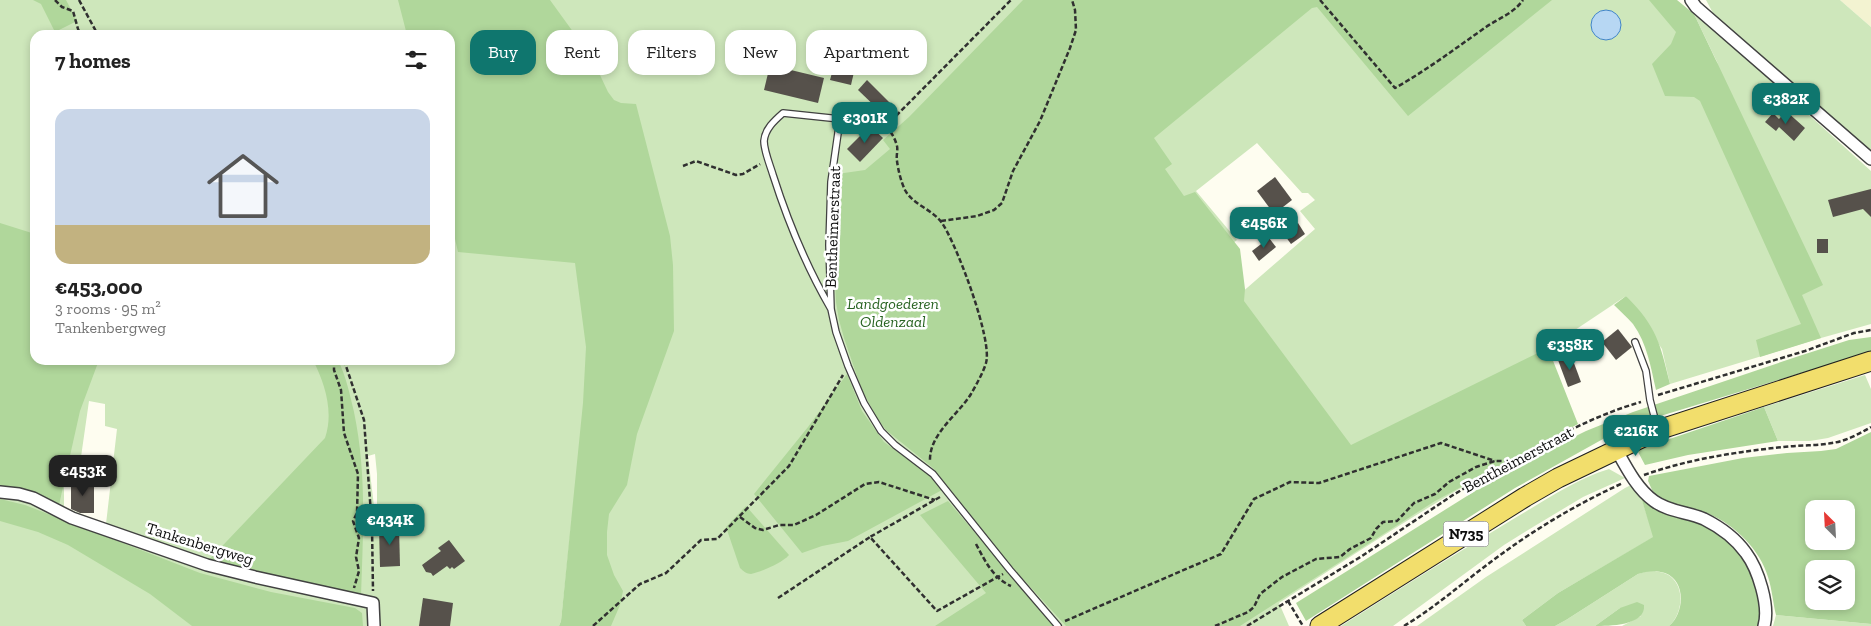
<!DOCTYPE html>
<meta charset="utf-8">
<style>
body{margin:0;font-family:"Zilla Slab",serif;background:#f6f6f6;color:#222;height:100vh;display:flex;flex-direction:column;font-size:19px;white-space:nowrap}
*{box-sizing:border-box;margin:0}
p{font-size:16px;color:#767676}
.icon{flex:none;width:28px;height:28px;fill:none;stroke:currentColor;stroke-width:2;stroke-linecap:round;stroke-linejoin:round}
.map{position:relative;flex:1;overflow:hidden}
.side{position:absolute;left:30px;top:30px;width:425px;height:335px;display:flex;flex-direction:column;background:#fff;border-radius:15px;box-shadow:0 2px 8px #0003}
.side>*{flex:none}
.hud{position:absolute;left:470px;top:30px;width:475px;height:45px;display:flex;gap:10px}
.needle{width:32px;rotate:336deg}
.controls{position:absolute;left:1805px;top:500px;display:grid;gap:10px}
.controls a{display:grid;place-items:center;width:50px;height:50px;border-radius:10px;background:#fff;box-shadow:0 2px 8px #0003;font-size:25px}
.price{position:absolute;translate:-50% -42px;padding:0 11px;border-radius:10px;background:#0f766e;color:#fff;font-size:16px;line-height:32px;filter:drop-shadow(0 1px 2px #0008)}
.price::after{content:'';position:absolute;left:50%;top:30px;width:15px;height:11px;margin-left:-8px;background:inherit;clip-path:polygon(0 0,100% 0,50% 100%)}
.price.current{background:#222;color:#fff}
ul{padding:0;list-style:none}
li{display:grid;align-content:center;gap:10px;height:265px;padding:0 25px}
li+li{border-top:1px solid #e0e0e0}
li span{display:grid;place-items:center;height:155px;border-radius:15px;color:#555}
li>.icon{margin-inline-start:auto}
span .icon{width:90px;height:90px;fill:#fffc;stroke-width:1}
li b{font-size:21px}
h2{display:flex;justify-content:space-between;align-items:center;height:60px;padding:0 25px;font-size:21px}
.chip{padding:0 18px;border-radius:15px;background:#fff;box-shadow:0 2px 8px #0003;font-size:18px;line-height:45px}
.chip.current{background:#0f766e;color:#fff}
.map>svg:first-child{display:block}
</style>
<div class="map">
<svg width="1871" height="626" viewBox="0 0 1871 626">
<rect width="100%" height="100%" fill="#fefdf0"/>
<path fill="#f3f3d1" d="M1840,0H1871V27Z"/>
<g fill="#cee7bb" fill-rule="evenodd">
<path d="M0,0H1675L1718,64L1694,14L1737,50L1871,171V324L1821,338L1670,384L1662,349L1626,296L1548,348L1551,437C1457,487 1368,545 1279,603L1289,626H572L576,481L561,621L559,626H0ZM35,35H450V360H35ZM1257,143L1302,193H1308L1315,200L1300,211L1315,229L1240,294L1212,260L1237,240L1196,191ZM89,401L105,404V426L117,429L106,524L64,507V477L80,464ZM375,454L377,474V531L368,456Z"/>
<path d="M1706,0H1840L1871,27V154L1713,13Z"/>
<path d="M1865,375L1871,389V423L1828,438L1810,441H1778L1764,407Z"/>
<path d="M1609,469L1625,478L1583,497L1533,527L1504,545L1393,626H1341C1399,589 1457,553 1515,518C1546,500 1576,479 1609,469Z"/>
<path d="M1631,485L1641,497L1654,537L1558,593L1522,620L1526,626H1417L1486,577L1625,488Z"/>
<path d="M1651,570C1657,572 1665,572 1670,576C1686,588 1682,615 1669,626H1622L1641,616L1620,608L1595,626H1555L1566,620L1638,574Z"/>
<path d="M1776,615L1871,624V626H1773Z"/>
</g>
<g fill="#b0d79b" fill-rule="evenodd">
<path d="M33,0H66L77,21L55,32L41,4Z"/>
<path d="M398,0H550L592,58L608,92L614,100L621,103L636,104L670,236L673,265L674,331L637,434L627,485L609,514L607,532V555L614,575L623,591L620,605L611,626H559L561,621L583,403L586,347L575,263L458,252L450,217V35H407Z"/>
<path d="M1023,0H1552L1408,116L1317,7L1312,8L1154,138L1172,164L1165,169L1184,196L1195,192L1240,249L1245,289L1244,301L1351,445L1548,348L1578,424L1435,501L1240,626H1066L1014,569L933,468L886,430L877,418L861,388L844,338L839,320L836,302L833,238L837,174L865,170L890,149L883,140L909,117Z"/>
<path d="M1649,0H1677L1694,14L1823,285L1802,295L1821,338L1760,357L1756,340L1801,324L1700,101L1694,97L1665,96L1652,64L1671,44L1676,32Z"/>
<path d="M0,223L35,234V360H99L80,411L59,505C40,496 21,486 0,486Z"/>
<path d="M1626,296C1657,327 1660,343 1670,384L1656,390C1651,368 1647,343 1633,324C1627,317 1620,311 1614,305Z"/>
<path d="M1871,337V351L1860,355L1644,421L1612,434L1515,488L1306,621L1296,603L1515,466L1586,431L1633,412L1796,357L1849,340Z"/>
<path d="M313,360H338C346,376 350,395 354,412C367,474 363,533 361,596L207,562L325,438C334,412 325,384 313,360Z"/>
<path d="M847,374L862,411L884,442L928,474L942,490L848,541L822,546L802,553L754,494L808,427Z"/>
<path d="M1764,407L1778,441L1688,455L1645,465L1637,450Z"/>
<path d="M1871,432V624L1776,615C1773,603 1772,589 1768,577C1760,550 1735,525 1709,514C1697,509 1663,503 1655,494C1652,491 1650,485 1648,481L1649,476L1743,458L1787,453L1821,451L1836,449ZM1814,509H1846V541H1814ZM1814,569H1846V601H1814Z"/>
<path d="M1641,497C1649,504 1657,510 1667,514C1678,518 1690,519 1701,523C1720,530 1742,550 1752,569C1760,584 1760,609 1760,626H1669C1684,614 1687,581 1665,573C1656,570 1647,571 1638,574L1566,620L1555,626H1526L1522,620L1558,593L1653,537Z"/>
<path d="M0,499L25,505L200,573L271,592L355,608L362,613L363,626H192L150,594L68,545L38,532L0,521Z"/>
<path d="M948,501L1054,626H935L986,593L920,515Z"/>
<path d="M746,506L789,555C782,563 761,572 751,574C747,574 743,571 740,568L726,527Z"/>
<path d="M1637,602L1644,605C1646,626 1608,626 1595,626L1620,608Z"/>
</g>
<circle fill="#b7d7f3" stroke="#4185c7" cx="1606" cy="25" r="15"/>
<g fill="#56514b">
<path d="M837,54L857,59L851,85L830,80Z"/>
<path d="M770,65L824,78L818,103L764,90Z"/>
<path d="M867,80L892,105L883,114L858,90Z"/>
<path d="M1786,111L1805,128L1794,141L1779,127L1776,131L1765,122L1773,113L1779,119Z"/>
<path d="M870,126L883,138L860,162L847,149Z"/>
<path d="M1275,177L1292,200L1274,214L1257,191Z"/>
<path d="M1871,189V217L1863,209L1833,217L1828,200Z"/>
<path d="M1298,223L1305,234L1291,244L1283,233Z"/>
<path d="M1269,238L1276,247L1259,261L1252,251Z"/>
<rect x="1817" y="239" width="11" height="14"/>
<path d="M1618,329L1632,347L1616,360L1602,342Z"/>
<path d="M1571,355L1581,382L1568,387L1558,360Z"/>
<path d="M71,482H94V513H80L71,509Z"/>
<path d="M399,526L400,566L380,567L379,527Z"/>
<path d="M449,540L465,561L454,569L452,567L450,569L447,566L433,576L431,573L426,572L422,565L441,551L438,548Z"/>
<path d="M423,598L453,603L450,626H419Z"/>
</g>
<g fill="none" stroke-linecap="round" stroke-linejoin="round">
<defs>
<g id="lane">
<path d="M831,309C806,266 788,222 773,175C770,165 764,151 764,141C765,129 774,121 783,113L840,119L831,182L829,245L831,309L836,332L848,366L864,403L881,431L895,445L933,474L1010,570L1058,626"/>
<path d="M1635,342L1646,371L1650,400L1657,427"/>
</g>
<g id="street">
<path d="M1691,0L1696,7L1871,159"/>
<path d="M1616,449C1626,467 1637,489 1654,501C1669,512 1688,512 1704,519C1720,527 1736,539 1746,553C1758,569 1770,606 1764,626"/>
<path d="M0,492L19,494L33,498L72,518L207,565L255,577L373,603L374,626"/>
</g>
<path id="primary" d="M1320,626L1525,497L1558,478L1658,430L1871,361"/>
</defs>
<use href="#lane" stroke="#414141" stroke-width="8"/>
<use href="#street" stroke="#414141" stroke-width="14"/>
<use href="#primary" stroke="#1f1f1f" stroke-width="21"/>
<g stroke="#303030" stroke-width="2.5" stroke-dasharray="5 2.5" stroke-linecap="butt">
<path d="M55,0L62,7L73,11L78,29L81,35"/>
<path d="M79,0L98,35"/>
<path d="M1320,0L1395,88C1427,70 1456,48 1486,27C1499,18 1513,14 1523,0"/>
<path d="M850,117L863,116L886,126L1011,0"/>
<path d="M886,126C891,132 895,138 897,146C898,150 896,156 897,161C898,169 901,182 905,190C913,205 932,209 942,223C956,243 993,340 986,363C983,373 976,385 971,394C958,415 929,434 930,461"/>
<path d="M683,166L696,161L736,175L743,174L760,164"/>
<path d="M941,221L977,216L994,210L1002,203L1013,171L1040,121L1070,48L1076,30L1075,10L1072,0"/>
<path d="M334,360V370L341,390L344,433L358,474L357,513L353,521L359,538L356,557L359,571L354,588"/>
<path d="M344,360L364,420L372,527L373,591"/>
<path d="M1658,395L1805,351L1854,333L1871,330"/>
<path d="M1509,461L1500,468C1545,443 1591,416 1641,402"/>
<path d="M1644,475C1689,459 1736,452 1783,447C1799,445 1816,446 1832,443C1846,441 1859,434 1871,427"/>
<path d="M940,497L870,537L937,611L1003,574"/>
<path d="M740,517L755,528L763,530L779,525H794L816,515L865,484L879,482L935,500"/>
<path d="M976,544C985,561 993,578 1011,586"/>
<path d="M778,598L870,537"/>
<path d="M1288,601L1303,626"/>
<path d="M1065,621L1221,554L1254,499L1290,482L1319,483L1441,443L1495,461"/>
<path d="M593,626L640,584L666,573L701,540L717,539L789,466L843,375"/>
<path d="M1215,626L1248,612L1254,607L1260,594L1282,577L1316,559L1340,557L1350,549L1371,538L1376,529L1383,522L1397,521L1414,503L1435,494L1449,482L1476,467L1495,461H1508"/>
<path d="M1247,626L1362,556L1453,495L1500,467"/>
<path d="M1404,626C1439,605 1469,577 1503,553C1540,526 1581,502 1623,483"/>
</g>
<use href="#lane" stroke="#fff" stroke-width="5.5"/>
<use href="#street" stroke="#fff" stroke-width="11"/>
<use href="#primary" stroke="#f2de6c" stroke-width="19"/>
</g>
<g text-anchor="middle" stroke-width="5" stroke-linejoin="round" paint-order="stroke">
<rect fill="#fff" stroke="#565656" stroke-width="1" x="1443.5" y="521.5" width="45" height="25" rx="4"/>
<g font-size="15" font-weight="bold" fill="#0e0e0e">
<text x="1466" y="539">N735</text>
</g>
<g font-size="16" fill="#0e0e0e" stroke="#fff">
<text transform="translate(832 227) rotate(-88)" y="6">Bentheimerstraat</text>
<text transform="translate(1518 459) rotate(-28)" y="6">Bentheimerstraat</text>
<text transform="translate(200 543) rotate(17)" y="6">Tankenbergweg</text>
</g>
<g font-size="16" font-style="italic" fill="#286321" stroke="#fff">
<text x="893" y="309">Landgoederen<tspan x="893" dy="18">Oldenzaal</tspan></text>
</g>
</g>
</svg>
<div class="controls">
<a><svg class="needle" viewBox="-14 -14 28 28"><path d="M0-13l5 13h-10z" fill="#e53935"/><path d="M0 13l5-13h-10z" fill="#767676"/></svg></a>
<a><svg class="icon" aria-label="layers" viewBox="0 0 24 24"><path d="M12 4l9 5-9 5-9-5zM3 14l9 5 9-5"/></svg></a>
</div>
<b class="price" style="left:1786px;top:125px">€382K</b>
<b class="price" style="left:865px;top:144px">€301K</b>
<b class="price" style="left:1264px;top:249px">€456K</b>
<b class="price" style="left:1570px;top:371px">€358K</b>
<b class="price" style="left:1636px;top:457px">€216K</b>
<b class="price current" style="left:83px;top:497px">€453K</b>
<b class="price" style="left:390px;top:546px">€434K</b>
<div class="hud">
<a class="chip current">Buy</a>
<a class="chip">Rent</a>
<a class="chip">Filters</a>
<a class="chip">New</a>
<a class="chip">Apartment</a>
</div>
<section class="side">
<h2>7 homes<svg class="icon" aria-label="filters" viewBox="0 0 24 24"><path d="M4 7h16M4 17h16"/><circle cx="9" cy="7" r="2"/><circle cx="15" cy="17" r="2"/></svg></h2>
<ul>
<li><span style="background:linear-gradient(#c9d6e8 75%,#c2b280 0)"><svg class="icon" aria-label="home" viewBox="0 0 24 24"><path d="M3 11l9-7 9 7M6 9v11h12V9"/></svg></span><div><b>€453,000</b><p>3 rooms · 95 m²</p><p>Tankenbergweg</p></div></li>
</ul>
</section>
</div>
